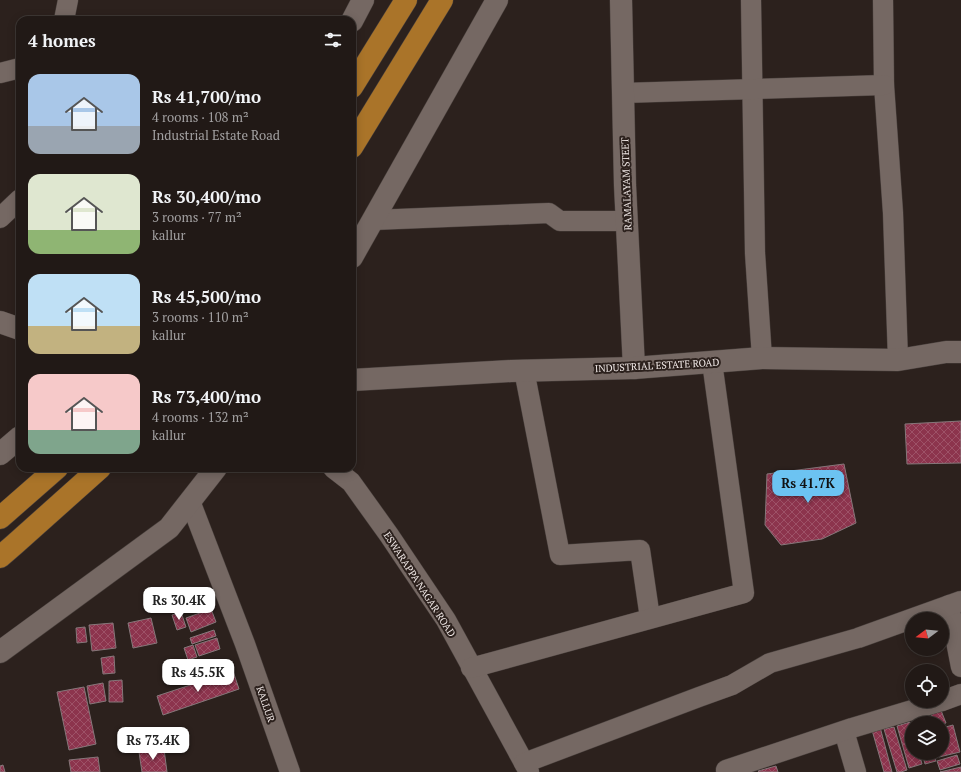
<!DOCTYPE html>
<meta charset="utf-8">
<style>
body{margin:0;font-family:"PT Serif",serif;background:#29221f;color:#f1f3f6;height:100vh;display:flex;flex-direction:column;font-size:15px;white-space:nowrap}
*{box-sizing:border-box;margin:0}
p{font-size:13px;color:#a2a0a1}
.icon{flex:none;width:22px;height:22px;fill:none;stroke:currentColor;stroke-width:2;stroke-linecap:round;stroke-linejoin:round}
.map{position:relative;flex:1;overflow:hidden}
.sheet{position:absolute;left:16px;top:16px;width:340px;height:456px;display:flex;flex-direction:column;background:#211916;border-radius:12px;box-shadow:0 2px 10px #0003,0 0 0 1px #3e3835}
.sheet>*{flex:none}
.needle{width:26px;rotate:254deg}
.fabs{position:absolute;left:905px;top:612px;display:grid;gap:8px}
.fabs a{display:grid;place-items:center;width:44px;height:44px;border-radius:50%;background:#211916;box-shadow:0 2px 10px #0003,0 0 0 1px #3e3835;font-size:20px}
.price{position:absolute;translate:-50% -34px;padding:0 9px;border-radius:8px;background:#fff;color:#222;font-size:13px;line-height:26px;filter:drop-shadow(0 1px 2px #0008)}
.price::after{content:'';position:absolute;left:50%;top:24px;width:12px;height:9px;margin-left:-6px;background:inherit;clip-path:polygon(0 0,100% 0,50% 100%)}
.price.current{background:#6cc3f2;color:#111}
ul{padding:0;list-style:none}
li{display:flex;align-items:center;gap:12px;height:100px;padding:0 12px}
li span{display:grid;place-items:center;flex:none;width:112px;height:80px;border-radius:12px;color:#555}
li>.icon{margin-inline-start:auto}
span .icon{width:48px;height:48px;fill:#fffc;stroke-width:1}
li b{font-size:17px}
h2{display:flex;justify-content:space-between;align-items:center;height:48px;padding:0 12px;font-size:17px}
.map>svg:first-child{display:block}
</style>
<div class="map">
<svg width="961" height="772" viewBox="0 0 961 772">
<defs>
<pattern id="building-cross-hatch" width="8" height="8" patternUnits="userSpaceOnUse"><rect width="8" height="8" fill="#8c344d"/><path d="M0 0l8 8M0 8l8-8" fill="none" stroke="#9d5167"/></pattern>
</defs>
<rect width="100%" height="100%" fill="#2c211d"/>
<g fill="url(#building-cross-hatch)" stroke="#86777a">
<path d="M961,421V463L907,464L905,424Z"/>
<path d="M844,464L856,523L822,539L781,545L765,525L767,474Z"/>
<path d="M211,609L216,622L191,632L186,618Z"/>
<path d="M181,612L186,627L177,630L172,615Z"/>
<path d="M151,618L157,643L133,648L128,623Z"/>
<path d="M113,623L116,648L92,651L89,625Z"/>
<path d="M85,627L87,642L77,643L76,628Z"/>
<path d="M214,630L216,636L192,644L190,638Z"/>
<path d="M217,638L220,649L199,656L195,645Z"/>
<path d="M193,645L197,657L188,660L184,648Z"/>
<path d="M114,656L115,673L103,674L101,658Z"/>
<path d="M233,671L239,689L163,715L157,696Z"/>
<path d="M122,680L123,702H109V681Z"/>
<path d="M103,683L106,701L90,704L87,686Z"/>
<path d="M84,687L96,744L69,750L57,692Z"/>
<path d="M940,708L946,723L942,724V723H934L930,711Z"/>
<path d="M923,718L925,723H913V721Z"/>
<path d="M910,722L912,728V753H919L922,764L909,768L897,726Z"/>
<path d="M953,725L960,752L939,757L938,753H942V728Z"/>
<path d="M880,727L892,772H884L872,730Z"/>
<path d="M894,727L907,770L901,772H897L884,729Z"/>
<path d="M164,749L167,772H142L139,752Z"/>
<path d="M922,753H933L936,761L925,764Z"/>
<path d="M957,755L960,764L940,770L937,761Z"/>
<path d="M98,757L100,772H71L69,760Z"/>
<path d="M3,765L5,772H0V766Z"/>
<path d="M776,766L778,772H759L758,771Z"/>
<path d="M961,767V772H940Z"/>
</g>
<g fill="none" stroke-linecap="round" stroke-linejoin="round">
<defs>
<g id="street">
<path d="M751,0L755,253L762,358"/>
<path d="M883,0L884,85L893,213L898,360"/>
<path d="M64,20L68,0"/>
<path d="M0,73L20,68"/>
<path d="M623,93L884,85"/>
<path d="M0,218L20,199"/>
<path d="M373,220L549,213L560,221H627"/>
<path d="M524,370L560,555L640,550L650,618"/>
<path d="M333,468L351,482L389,535L446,620L529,772"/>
<path d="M190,501L245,644L290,772"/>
<path d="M949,605L961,667"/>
<path d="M471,668L744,593L712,362"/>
<path d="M942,701L961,694"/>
<path d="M844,731L856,772"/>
<path d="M524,763L699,697L732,685L770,663L858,638L961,601"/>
<path d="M726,770L852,728L942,701"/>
</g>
<g id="secondary">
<path d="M621,0L625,185L634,368"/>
<path d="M352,21L363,0"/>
<path d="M352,257L497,0"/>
<path d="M0,322L20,329"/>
<path d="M352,380L511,371L634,368L762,358L898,360L946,352H961"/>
<path d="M0,454L20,437"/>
<path d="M0,652L169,528L216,468"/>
</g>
<g id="highway">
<path d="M352,87L406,0"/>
<path d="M352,147L442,0"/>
<path d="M0,518L57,468"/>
<path d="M0,557L15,544L100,468"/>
</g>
</defs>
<use href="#street" stroke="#49403d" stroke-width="21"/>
<use href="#secondary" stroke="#49403d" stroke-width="23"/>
<use href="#highway" stroke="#49403d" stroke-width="23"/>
<use href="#street" stroke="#756863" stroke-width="20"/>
<use href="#secondary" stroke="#756863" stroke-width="22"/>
<use href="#highway" stroke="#aa7429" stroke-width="22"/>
</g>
<g text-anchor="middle" stroke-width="4" stroke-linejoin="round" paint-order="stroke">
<g font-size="10" fill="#f1e9e7" stroke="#2c211d">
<text transform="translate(626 184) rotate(-92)" y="4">RAMALAYAM STEET</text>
<text transform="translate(657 365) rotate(-3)" y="4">INDUSTRIAL ESTATE ROAD</text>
<text transform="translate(420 584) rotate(57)" y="4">ESWARAPPA NAGAR ROAD</text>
<text transform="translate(266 704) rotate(71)" y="4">KALLUR</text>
</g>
</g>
</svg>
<div class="fabs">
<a><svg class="needle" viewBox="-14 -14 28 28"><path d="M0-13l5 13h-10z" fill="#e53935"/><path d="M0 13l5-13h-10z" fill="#a2a0a1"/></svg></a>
<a><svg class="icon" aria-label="locate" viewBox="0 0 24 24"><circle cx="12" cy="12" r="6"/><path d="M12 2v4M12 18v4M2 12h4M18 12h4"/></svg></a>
<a><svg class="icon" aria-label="layers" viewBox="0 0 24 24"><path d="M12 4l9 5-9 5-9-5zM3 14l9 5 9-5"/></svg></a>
</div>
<b class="price current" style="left:808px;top:504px">Rs 41.7K</b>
<b class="price" style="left:179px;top:621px">Rs 30.4K</b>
<b class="price" style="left:198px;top:693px">Rs 45.5K</b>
<b class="price" style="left:153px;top:761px">Rs 73.4K</b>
<section class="sheet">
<h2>4 homes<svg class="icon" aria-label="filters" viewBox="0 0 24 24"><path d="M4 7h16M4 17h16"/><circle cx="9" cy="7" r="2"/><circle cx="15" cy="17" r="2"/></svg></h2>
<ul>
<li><span style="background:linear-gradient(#a9c7e8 65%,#9aa5b1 0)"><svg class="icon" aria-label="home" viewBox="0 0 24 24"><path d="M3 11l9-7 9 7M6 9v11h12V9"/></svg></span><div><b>Rs 41,700/mo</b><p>4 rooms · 108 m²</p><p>Industrial Estate Road</p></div></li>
<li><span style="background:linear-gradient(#dfe7d0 70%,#8fb573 0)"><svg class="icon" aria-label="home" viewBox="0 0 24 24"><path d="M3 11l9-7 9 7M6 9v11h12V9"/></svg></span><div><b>Rs 30,400/mo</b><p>3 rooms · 77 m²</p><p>kallur</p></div></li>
<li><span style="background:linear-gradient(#bfe0f5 65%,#c2b280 0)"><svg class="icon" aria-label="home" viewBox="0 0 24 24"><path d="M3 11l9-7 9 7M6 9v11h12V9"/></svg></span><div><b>Rs 45,500/mo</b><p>3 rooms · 110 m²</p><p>kallur</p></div></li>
<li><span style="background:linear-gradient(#f6c9c9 70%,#7fa58c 0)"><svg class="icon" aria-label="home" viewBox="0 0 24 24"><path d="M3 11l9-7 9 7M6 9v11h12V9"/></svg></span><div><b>Rs 73,400/mo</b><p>4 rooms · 132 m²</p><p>kallur</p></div></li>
</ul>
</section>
</div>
